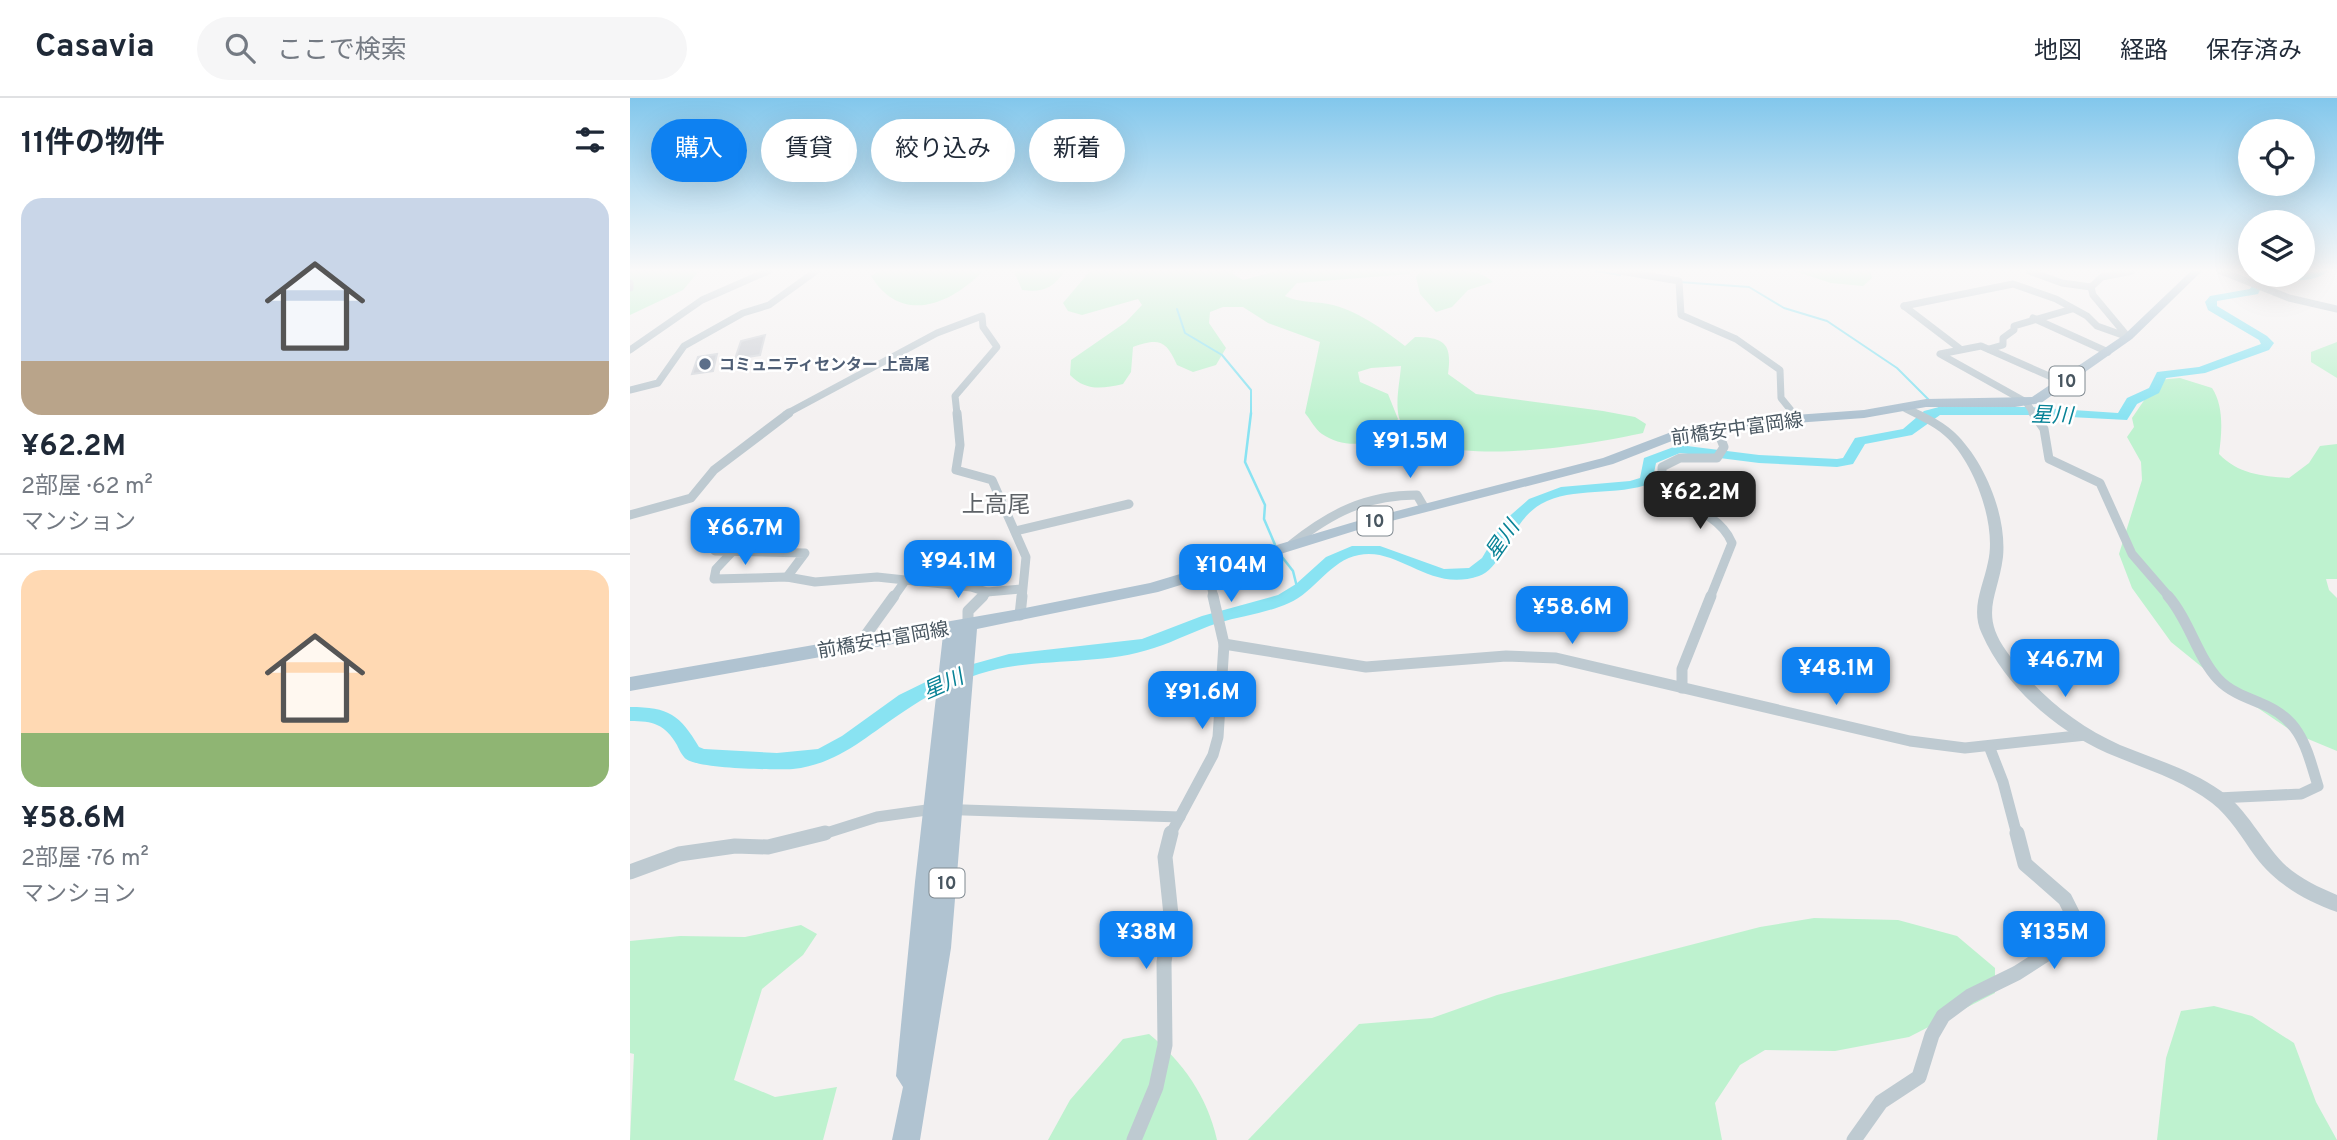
<!DOCTYPE html>
<html lang="ja">
<meta charset="utf-8">
<style>
body{margin:0;font-family:Overpass,"Noto Sans JP",sans-serif;background:#f6f6f7;color:#1f2937;height:100vh;display:flex;flex-direction:column;font-size:26px;white-space:nowrap}
*{box-sizing:border-box;margin:0}
p{font-size:23px;color:#747a83}
.icon{flex:none;width:38px;height:38px;fill:none;stroke:currentColor;stroke-width:2;stroke-linecap:round;stroke-linejoin:round}
.map{position:relative;flex:1;overflow:hidden}
.drawer{display:flex;flex-direction:column;background:#fff;width:630px}
.drawer>*{flex:none}
.guide{position:absolute;left:21px;top:21px;width:665px;height:63px;display:flex;gap:14px}
.controls{position:absolute;left:1608px;top:21px;display:grid;gap:14px}
.controls a{display:grid;place-items:center;width:77px;height:77px;border-radius:50%;background:#fff;box-shadow:0 7px 28px #0002;font-size:35px}
.price{position:absolute;translate:-50% -60px;padding:0 16px;border-radius:14px;background:#0e81f1;color:#fff;font-size:23px;line-height:46px;filter:drop-shadow(0 2px 4px #0008)}
.price::after{content:'';position:absolute;left:50%;top:42px;width:21px;height:16px;margin-left:-10px;background:inherit;clip-path:polygon(0 0,100% 0,50% 100%)}
.price.active{background:#222;color:#fff}
ul{padding:0;list-style:none}
li{display:grid;align-content:center;gap:14px;height:371px;padding:0 21px}
li+li{border-top:2px solid #e0e1e3}
li span{display:grid;place-items:center;height:217px;border-radius:21px;color:#555}
li>.icon{margin-inline-start:auto}
span .icon{width:126px;height:126px;fill:#fffc;stroke-width:1}
li b{font-size:30px}
h2{display:flex;justify-content:space-between;align-items:center;height:84px;padding:0 21px;font-size:30px}
.tag{padding:0 24px;border-radius:32px;background:#fff;box-shadow:0 7px 28px #0002;font-size:24px;line-height:63px}
.tag.active{background:#0e81f1;color:#fff}
header{display:flex;align-items:center;gap:42px;box-sizing:border-box;height:98px;padding:0 35px;background:#fff;border-bottom:2px solid #e0e1e3}
header strong{font-size:33px}
nav{display:flex;gap:38px;margin-inline-start:auto;font-size:24px}
.search{width:490px;height:63px;background:#f6f6f7;display:flex;align-items:center;gap:18px;box-sizing:border-box;padding:0 24px;border-radius:38px;color:#747a83;font-size:26px}
main{display:flex;flex:1;min-height:0}
.map>svg:first-child{display:block}
</style>
<header>
<strong>Casavia</strong>
<div class="search"><svg class="icon" aria-label="search" viewBox="0 0 24 24"><circle cx="10" cy="10" r="6"/><path d="M15 15l6 6"/></svg>ここで検索</div>
<nav><a>地図</a><a>経路</a><a>保存済み</a></nav>
</header>
<main>
<section class="drawer">
<h2>11件の物件<svg class="icon" aria-label="filters" viewBox="0 0 24 24"><path d="M4 7h16M4 17h16"/><circle cx="9" cy="7" r="2"/><circle cx="15" cy="17" r="2"/></svg></h2>
<ul>
<li><span style="background:linear-gradient(#c9d6e8 75%,#b9a48a 0)"><svg class="icon" aria-label="home" viewBox="0 0 24 24"><path d="M3 11l9-7 9 7M6 9v11h12V9"/></svg></span><div><b>¥62.2M</b><p>2部屋 · 62 m²</p><p>マンション</p></div></li>
<li><span style="background:linear-gradient(#ffd9b3 75%,#8fb573 0)"><svg class="icon" aria-label="home" viewBox="0 0 24 24"><path d="M3 11l9-7 9 7M6 9v11h12V9"/></svg></span><div><b>¥58.6M</b><p>2部屋 · 76 m²</p><p>マンション</p></div></li>
</ul>
</section>
<div class="map">
<svg width="1707" height="1042" viewBox="0 0 1707 1042">
<rect width="100%" height="100%" fill="#f4f1f1"/>
<g fill="#bef2cf">
<path d="M0,173H69L53,192L0,217Z"/>
<path d="M250,173H353C320,207 271,227 241,178Z"/>
<path d="M384,173H435C423,190 412,195 392,192Z"/>
<path d="M460,173H603V176L613,182L647,173H781L779,176L667,185L655,198C670,205 682,203 698,206C725,211 753,231 775,248L785,239C816,239 822,247 818,276L846,296L973,313L1005,319L1016,326L1013,335C963,346 802,375 772,326C763,313 770,284 771,268L741,270L728,274L730,284L758,296L768,321C754,348 717,353 692,336C685,331 680,321 675,315L690,244L638,225L613,209H593L580,214L579,225L596,250L586,267L563,274L547,267C536,242 529,240 503,249L501,274L493,286C471,291 456,293 440,277L441,262L496,224L512,207L508,201L452,217L438,213L433,205Z"/>
<path d="M791,173C813,173 846,167 863,184L838,192L822,209L806,214L790,196L786,179Z"/>
<path d="M1164,173H1240L1242,180L1233,188L1201,185Z"/>
<path d="M1707,244V280L1681,264V254Z"/>
<path d="M1550,280L1582,290C1594,308 1592,334 1589,356C1608,376 1632,378 1659,380L1679,365L1690,348L1707,346V481H1696L1699,492L1707,500V653L1666,636L1594,587L1541,544L1502,490L1489,456L1512,382L1511,364L1497,339L1504,329L1502,320L1528,282Z"/>
<path d="M1184,820L1268,822L1327,838L1365,870V895L1279,939L1205,953L1135,952L1110,967L1085,1005L1092,1042H618L729,926L802,920L867,897L1130,829Z"/>
<path d="M171,827L187,836L173,857L132,891L104,982L145,999L207,989L193,1042H0L4,956L0,955V843L50,838L115,839Z"/>
<path d="M1584,908L1622,918L1664,945L1686,1004L1707,1042H1527L1536,960L1551,913Z"/>
<path d="M519,936C553,964 577,998 587,1042H418L440,1002L493,941Z"/>
</g>
<g fill="none" stroke-linecap="round" stroke-linejoin="round">
<g stroke="#89e3f2" stroke-width="2">
<path d="M966,173L990,177"/>
<path d="M1049,184L1119,189L1154,210L1197,223L1267,270L1299,302"/>
<path d="M547,211L555,235L592,257L621,292V316"/>
<path d="M1308,308L1315,313"/>
</g>
<g stroke="#89e3f2" stroke-width="2.5">
<path d="M621,315L615,364L635,407L634,421L646,449"/>
<path d="M649,455L663,473L668,493"/>
</g>
<path fill="#89e3f2" fill-rule="evenodd" d="M1698,173C1684,187 1653,180 1633,185L1628,196L1587,203V208L1637,238L1644,245L1639,252L1575,275L1536,280L1529,295L1507,306L1497,322L1400,317H1310L1282,337L1235,346L1223,366L1207,369L1129,365L1050,355L1026,365L1022,385C986,399 943,388 911,406C880,424 873,470 849,478C799,495 770,449 729,457C700,462 685,494 659,505C637,515 611,518 588,525C566,532 546,543 524,550C468,569 406,558 349,576C322,585 296,598 273,614C236,638 209,666 163,671C144,672 70,671 56,661C52,658 49,651 47,647C35,626 23,623 0,623V609C39,609 50,617 69,649L74,651L147,655L188,651L212,638L269,597L318,573L379,556L512,541L572,518L648,497L666,486L696,459L722,448H750L814,471L839,470L852,460L874,423L899,401L931,389L1000,383L1010,380L1014,360L1049,347L1129,357L1207,361L1213,360L1225,340L1273,331L1294,313L1309,309H1400L1488,315L1497,300L1519,290L1527,274L1569,269L1631,246L1629,242L1578,212L1575,204L1580,198L1620,191L1625,181L1641,177Z"/>
</g>
<g fill="#cbced4" stroke="#d5d8dd" stroke-width="2">
<path d="M135,237L130,257L105,261L111,243Z"/>
<path d="M87,256L83,273L62,276L68,259Z"/>
</g>
<g fill="none" stroke-linecap="round" stroke-linejoin="round">
<g stroke="#becad1" stroke-width="7">
<path d="M990,173L1049,183L1051,217L1106,241L1150,272L1151,300L1164,316"/>
<path d="M1399,173L1432,185L1461,189"/>
<path d="M1591,173L1659,200L1707,211"/>
<path d="M0,185V190"/>
<path d="M1461,189L1472,179L1502,173"/>
<path d="M1274,208L1383,186L1426,201L1457,218L1467,228L1498,239L1463,197L1461,189"/>
<path d="M1274,208L1329,250"/>
<path d="M1403,220L1478,254"/>
<path d="M1359,251L1373,247V240L1384,232V228L1442,211"/>
<path d="M0,252L72,202L138,173"/>
<path d="M0,292L28,285L54,248L113,215L139,207L186,173"/>
<path d="M156,316L307,235L352,218L353,229L367,249L325,298L327,316"/>
<path d="M1404,316L1396,304L1310,256L1351,248L1435,285"/>
</g>
<g stroke="#becad1" stroke-width="9">
<path d="M327,315L330,347L326,372L362,382L396,459L392,500"/>
<path d="M1162,315L1168,320"/>
<path d="M1403,315L1414,331L1419,361L1470,385L1502,456L1540,500"/>
<path d="M0,417L61,400L84,372L159,315"/>
<path d="M385,433L499,406"/>
<path d="M662,446C701,415 736,397 787,397L794,409"/>
<path d="M85,453L175,455L157,479"/>
<path d="M103,453L86,471L84,481L157,479L185,484L247,479L341,489L357,494L391,491"/>
<path d="M578,474L584,500"/>
<path d="M263,500L275,483"/>
<path d="M351,500L357,494"/>
<path d="M1080,500L1102,445C1091,418 1060,409 1035,397L1032,393V369L1050,360H1087L1094,349L1087,331"/>
</g>
<g stroke="#becad1" stroke-width="11">
<path d="M1538,498C1559,522 1568,560 1588,581C1599,593 1615,599 1630,605C1671,621 1676,649 1688,688L1671,696L1588,700"/>
<path d="M390,517L392,498"/>
<path d="M338,526V513L353,498"/>
<path d="M230,545L264,498"/>
<path d="M594,546L736,569L876,558L926,560L1280,643L1335,650L1456,637"/>
<path d="M1052,590V571L1081,498"/>
<path d="M1359,648L1373,684L1387,737"/>
<path d="M190,737L247,719L304,711L550,719"/>
<path d="M540,737L583,657L588,639L594,546L583,498"/>
</g>
<g stroke="#becad1" stroke-width="15">
<path d="M0,774L49,756L105,748L138,749L195,735"/>
<path d="M504,1042L526,989L535,947L534,864L541,817L535,759L541,735"/>
<path d="M1224,1042L1251,1004L1289,979L1302,937L1313,918L1340,898L1387,875L1415,857L1443,817L1435,801L1395,766L1387,735"/>
</g>
<path fill="#becad1" fill-rule="evenodd" d="M1273,306C1289,311 1311,322 1324,334C1354,362 1377,417 1373,459C1368,499 1349,515 1377,554C1405,594 1445,627 1490,647C1524,661 1560,671 1591,693C1617,711 1631,742 1653,765C1668,780 1688,789 1707,797V814C1674,802 1646,786 1625,758C1612,740 1600,719 1582,705C1551,681 1512,670 1477,655C1425,632 1375,588 1352,536C1340,511 1353,489 1358,464C1367,427 1344,363 1315,338C1302,326 1284,320 1269,311L1268,309Z"/>
<path fill="#b0c3d1" fill-rule="evenodd" d="M1561,173H1572L1502,241L1411,305L1385,309H1296L1234,320L1151,326L1047,341L983,366L734,430L528,494L347,531L321,850L290,1042H262L273,989L266,978L285,784L313,537L0,593V579L390,511L520,485L724,424L973,360L1044,333L1151,318L1234,312L1296,301L1402,299L1494,237Z"/>
</g>
<linearGradient id="sky" x2="0" y2="1"><stop stop-color="#82c7ec"/><stop offset="0.54" stop-color="#faf9f9"/><stop offset="1" stop-color="#faf9f9" stop-opacity="0"/></linearGradient>
<rect width="1707" height="319" fill="url(#sky)"/>
<circle fill="#5c6f8a" stroke="#fff" stroke-width="2.5" cx="75" cy="266" r="7"/>
<g text-anchor="middle" stroke-width="5" stroke-linejoin="round" paint-order="stroke">
<g font-size="16" font-weight="bold" fill="#4e5e75" stroke="#fff" text-anchor="start">
<text x="89" y="272">コミュニティセンター 上高尾</text>
</g>
<g fill="#fff" stroke="#7f8990" stroke-width="2">
<rect x="1419.5" y="268.5" width="35" height="29" rx="5"/>
<rect x="727.5" y="408.5" width="35" height="29" rx="5"/>
<rect x="299.5" y="770.5" width="35" height="29" rx="5"/>
</g>
<g font-size="18" font-weight="bold" fill="#485660">
<text x="1437" y="289">10</text>
<text x="745" y="429">10</text>
<text x="317" y="791">10</text>
</g>
<g font-size="19" fill="#485660" stroke="#fff">
<text transform="translate(1107 330) rotate(-8)" y="7">前橋安中富岡線</text>
<text transform="translate(253 541) rotate(-10)" y="7">前橋安中富岡線</text>
</g>
<g font-size="21" font-style="italic" fill="#078296" stroke="#fff">
<text transform="translate(1422 317) rotate(2)" y="7">星川</text>
<text transform="translate(872 442) rotate(-55)" y="7">星川</text>
<text transform="translate(313 586) rotate(-24)" y="7">星川</text>
</g>
<g font-size="23" fill="#5d6267" stroke="#fff">
<text x="366" y="414">上高尾</text>
</g>
</g>
</svg>
<div class="controls">
<a><svg class="icon" aria-label="locate" viewBox="0 0 24 24"><circle cx="12" cy="12" r="6"/><path d="M12 2v4M12 18v4M2 12h4M18 12h4"/></svg></a>
<a><svg class="icon" aria-label="layers" viewBox="0 0 24 24"><path d="M12 4l9 5-9 5-9-5zM3 14l9 5 9-5"/></svg></a>
</div>
<b class="price" style="left:780px;top:382px">¥91.5M</b>
<b class="price active" style="left:1070px;top:433px">¥62.2M</b>
<b class="price" style="left:115px;top:469px">¥66.7M</b>
<b class="price" style="left:328px;top:502px">¥94.1M</b>
<b class="price" style="left:601px;top:506px">¥104M</b>
<b class="price" style="left:942px;top:548px">¥58.6M</b>
<b class="price" style="left:1435px;top:601px">¥46.7M</b>
<b class="price" style="left:1206px;top:609px">¥48.1M</b>
<b class="price" style="left:572px;top:633px">¥91.6M</b>
<b class="price" style="left:516px;top:873px">¥38M</b>
<b class="price" style="left:1424px;top:873px">¥135M</b>
<div class="guide">
<a class="tag active">購入</a>
<a class="tag">賃貸</a>
<a class="tag">絞り込み</a>
<a class="tag">新着</a>
</div>
</div>
</main>
